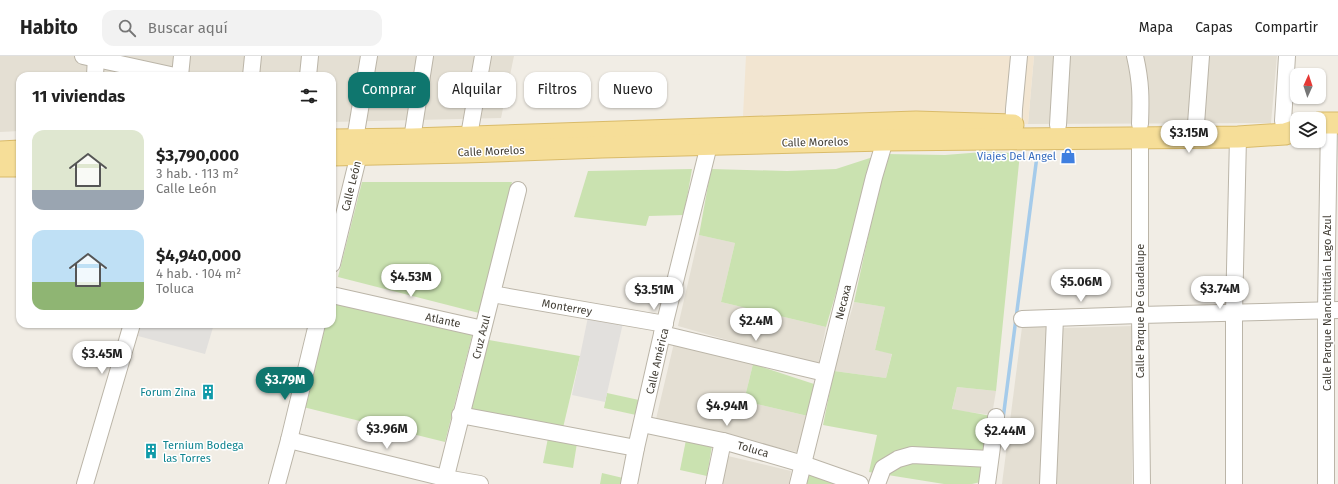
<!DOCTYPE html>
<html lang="es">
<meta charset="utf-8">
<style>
body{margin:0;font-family:"Fira Sans",sans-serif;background:#f2f2f2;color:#222;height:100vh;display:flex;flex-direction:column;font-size:15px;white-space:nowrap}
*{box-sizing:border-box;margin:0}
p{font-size:13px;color:#767676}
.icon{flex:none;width:22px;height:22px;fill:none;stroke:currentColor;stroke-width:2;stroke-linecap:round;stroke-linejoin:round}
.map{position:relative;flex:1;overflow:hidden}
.drawer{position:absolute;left:16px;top:16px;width:320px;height:256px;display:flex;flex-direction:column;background:#fff;border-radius:12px;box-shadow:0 1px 3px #0004}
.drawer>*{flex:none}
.banner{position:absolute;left:348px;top:16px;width:380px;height:36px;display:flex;gap:8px}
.needle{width:26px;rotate:3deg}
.controls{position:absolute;left:1290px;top:12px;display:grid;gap:8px}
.controls a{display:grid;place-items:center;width:36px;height:36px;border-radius:8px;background:#fff;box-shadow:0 1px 3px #0004;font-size:20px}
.price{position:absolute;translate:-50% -34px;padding:0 9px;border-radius:14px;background:#fff;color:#222;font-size:13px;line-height:26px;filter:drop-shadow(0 1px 2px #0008)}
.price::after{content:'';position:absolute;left:50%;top:24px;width:12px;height:9px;margin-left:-6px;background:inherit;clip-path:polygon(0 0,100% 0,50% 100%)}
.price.selected{background:#0f766e;color:#fff}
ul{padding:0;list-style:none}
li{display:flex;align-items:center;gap:12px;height:100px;padding:0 16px}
li span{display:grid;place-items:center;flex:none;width:112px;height:80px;border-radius:12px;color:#555}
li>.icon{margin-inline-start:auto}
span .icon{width:48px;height:48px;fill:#fffc;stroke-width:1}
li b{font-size:17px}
h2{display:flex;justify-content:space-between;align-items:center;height:48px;padding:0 16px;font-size:17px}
.pill{padding:0 14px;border-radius:12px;background:#fff;box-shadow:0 1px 3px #0004;font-size:14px;line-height:36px}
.pill.selected{background:#0f766e;color:#fff}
header{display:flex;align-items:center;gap:24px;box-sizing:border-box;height:56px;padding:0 20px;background:#fff;border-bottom:1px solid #e0e0e0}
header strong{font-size:19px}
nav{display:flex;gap:22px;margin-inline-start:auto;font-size:14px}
.search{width:280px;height:36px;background:#f2f2f2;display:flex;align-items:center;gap:10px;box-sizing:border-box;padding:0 14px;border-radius:12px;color:#767676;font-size:15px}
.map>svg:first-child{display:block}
</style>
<header>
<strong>Habito</strong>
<div class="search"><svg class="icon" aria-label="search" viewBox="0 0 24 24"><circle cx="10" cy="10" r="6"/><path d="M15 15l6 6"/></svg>Buscar aquí</div>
<nav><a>Mapa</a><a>Capas</a><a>Compartir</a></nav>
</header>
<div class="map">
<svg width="1338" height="428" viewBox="0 0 1338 428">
<rect width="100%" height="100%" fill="#f1ede5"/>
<g fill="#e4dfd3">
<path d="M0,0H514L501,62L332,66V20H20V75L0,76Z"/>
<path d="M1034,0H1277L1271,67L1028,68Z"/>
<path d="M699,179L735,187L721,246L826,271L818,310L678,270Z"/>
<path d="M854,246L885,251L875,294L892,297L886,322L834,315Z"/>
<path d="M1048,270L1044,428H1002L1022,271Z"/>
<path d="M1133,270L1132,428H1055L1060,272Z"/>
<path d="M674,287L753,308L744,345L808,360L801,397L656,363Z"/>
<path d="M957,331L996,335L992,359L952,354Z"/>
<path d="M728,400L791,415L789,428H722Z"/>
</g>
<path fill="#f2e5d1" d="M746,0H1034L1028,68L743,60Z"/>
<g fill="#cae2b0">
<path d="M983,96L1020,97L996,335L957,331L952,353L992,360L989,424L972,428H944L869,416L877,379L823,369L834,315L886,322L892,298L875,294L885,251L854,246L886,98L945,99Z"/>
<path d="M876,100L826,271L721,246L735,187L699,179L711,113L787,115L836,113Z"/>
<path d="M692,113L684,159L649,160L646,170L574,161L588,115Z"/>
<path d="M362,126H512L479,257L338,221Z"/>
<path d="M332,247L473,276L445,386L303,351L324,268H332Z"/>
<path d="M489,284L580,300L562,376L470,353Z"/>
<path d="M753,308L814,328L808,360L744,345Z"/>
<path d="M607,337L639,344L636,359L604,352Z"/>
<path d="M548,382L577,387L573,412L543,407Z"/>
<path d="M686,384L712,390L707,420L680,414Z"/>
<path d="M602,417L623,422L622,428H600Z"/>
<path d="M808,418L843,428H805Z"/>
</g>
<g fill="#e2e0dd">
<path d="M588,261L623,267L605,346L572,339Z"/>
<path d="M141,268H214L205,298L138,280Z"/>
</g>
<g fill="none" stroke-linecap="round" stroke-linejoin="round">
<path stroke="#a5cbea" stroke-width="3.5" d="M1003,363L1037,100"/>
<defs>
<g id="minor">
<path d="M83,0L175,20"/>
<path d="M1135,0C1141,26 1141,42 1140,68"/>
<path d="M95,20L96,0"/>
<path d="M180,20L182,0"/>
<path d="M251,20L253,0"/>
<path d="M308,20L310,0"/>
<path d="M1283,65L1287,0"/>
<path d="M1196,68L1201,0"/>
<path d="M1058,69L1062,0"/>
<path d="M1013,80L1014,53L1019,0"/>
<path d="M1140,82V259L1142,428"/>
<path d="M355,83L369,0"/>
<path d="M412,83L425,0"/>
<path d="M467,91L483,0"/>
<path d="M332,208L359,98"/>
<path d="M492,238L665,268"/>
<path d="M332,239L483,273"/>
<path d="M1022,263L1140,259L1338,254"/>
<path d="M662,278L825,317"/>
<path d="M460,359L636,392"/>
<path d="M642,368L723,385L803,408L860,428"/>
<path d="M289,384L445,422L480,428"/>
<path d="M85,428L132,268"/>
<path d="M277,428L289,384L317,268"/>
<path d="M444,428L518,134"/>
<path d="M629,428L636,392L662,278L709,89"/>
<path d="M714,428L723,385"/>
<path d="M798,428L874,121L885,84"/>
<path d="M877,428L883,412L898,403L912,399L990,403"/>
<path d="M987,428L996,361"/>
<path d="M1048,428L1055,262"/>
<path d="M1234,428V257L1238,81"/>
<path d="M1326,428V255L1329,67"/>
</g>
<g id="major">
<path d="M1319,67H1338"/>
<path d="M332,84L412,83L916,66L1013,69"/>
<path d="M0,96L20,95"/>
<path d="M332,99L466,96L602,91L885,84L1238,81L1285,78L1297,74"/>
<path d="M0,110H20"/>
</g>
</defs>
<use href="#minor" stroke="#bbb5a8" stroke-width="18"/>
<use href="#major" stroke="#d9bb6a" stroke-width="23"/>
<use href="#minor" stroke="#fff" stroke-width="16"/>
<use href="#major" stroke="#f6de98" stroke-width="21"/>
</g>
<defs>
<symbol id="shop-bare" viewBox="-9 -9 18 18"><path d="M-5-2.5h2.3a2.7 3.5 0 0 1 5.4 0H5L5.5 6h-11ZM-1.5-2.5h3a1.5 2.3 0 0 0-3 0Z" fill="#3f7fe0" stroke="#fff" stroke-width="2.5" paint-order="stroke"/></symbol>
<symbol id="building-bare" viewBox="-9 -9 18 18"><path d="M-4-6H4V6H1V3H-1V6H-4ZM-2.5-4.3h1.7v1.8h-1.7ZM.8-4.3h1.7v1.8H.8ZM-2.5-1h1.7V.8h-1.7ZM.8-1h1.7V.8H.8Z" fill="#0f9aa8" stroke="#fff" stroke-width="2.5" paint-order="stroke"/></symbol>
</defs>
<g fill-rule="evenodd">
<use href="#shop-bare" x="1057" y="89" width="22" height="22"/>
<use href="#building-bare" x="197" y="325" width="22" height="22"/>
<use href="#building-bare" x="140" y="384" width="22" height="22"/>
</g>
<g text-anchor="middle" stroke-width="3" stroke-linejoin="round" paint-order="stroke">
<g font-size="11" fill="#423e35" stroke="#fff">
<text transform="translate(815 86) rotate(-1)" y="4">Calle Morelos</text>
<text transform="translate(491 95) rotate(-2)" y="4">Calle Morelos</text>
<text transform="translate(351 130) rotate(-76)" y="4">Calle León</text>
<text transform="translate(843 246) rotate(-76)" y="4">Necaxa</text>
<text transform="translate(1327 247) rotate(-90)" y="4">Calle Parque Nanchititlán Lago Azul</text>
<text transform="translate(567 251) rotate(10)" y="4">Monterrey</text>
<text transform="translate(1140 255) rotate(-90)" y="4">Calle Parque De Guadalupe</text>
<text transform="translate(443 264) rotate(12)" y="4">Atlante</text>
<text transform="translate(481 281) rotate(-76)" y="4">Cruz Azul</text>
<text transform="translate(657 305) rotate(-77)" y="4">Calle América</text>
<text transform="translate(753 393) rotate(16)" y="4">Toluca</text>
</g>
<g font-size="11" fill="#366cbe" stroke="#fff" text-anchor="end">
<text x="1056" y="104">Viajes Del Angel</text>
</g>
<g font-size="11" fill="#0d838f" stroke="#fff" text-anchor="end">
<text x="196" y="340">Forum Zina</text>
<text x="163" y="393" text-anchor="start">Ternium Bodega<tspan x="163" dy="13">las Torres</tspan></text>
</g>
</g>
</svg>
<div class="controls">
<a><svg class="needle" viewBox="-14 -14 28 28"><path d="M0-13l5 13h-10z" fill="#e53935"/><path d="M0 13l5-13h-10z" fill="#767676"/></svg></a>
<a><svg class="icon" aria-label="layers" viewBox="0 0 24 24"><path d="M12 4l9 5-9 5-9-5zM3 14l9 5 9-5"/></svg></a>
</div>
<b class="price" style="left:1189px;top:98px">$3.15M</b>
<b class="price" style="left:411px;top:242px">$4.53M</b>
<b class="price" style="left:1081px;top:247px">$5.06M</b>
<b class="price" style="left:1220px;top:254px">$3.74M</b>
<b class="price" style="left:654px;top:255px">$3.51M</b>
<b class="price" style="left:756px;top:286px">$2.4M</b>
<b class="price" style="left:102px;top:319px">$3.45M</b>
<b class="price selected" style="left:285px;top:345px">$3.79M</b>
<b class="price" style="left:727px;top:371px">$4.94M</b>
<b class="price" style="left:387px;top:394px">$3.96M</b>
<b class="price" style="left:1005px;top:396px">$2.44M</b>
<div class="banner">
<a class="pill selected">Comprar</a>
<a class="pill">Alquilar</a>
<a class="pill">Filtros</a>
<a class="pill">Nuevo</a>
</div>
<section class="drawer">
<h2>11 viviendas<svg class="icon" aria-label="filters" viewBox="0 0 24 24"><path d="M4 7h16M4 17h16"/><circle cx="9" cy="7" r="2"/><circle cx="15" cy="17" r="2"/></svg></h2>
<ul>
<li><span style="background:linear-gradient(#dfe7d0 75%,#9aa5b1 0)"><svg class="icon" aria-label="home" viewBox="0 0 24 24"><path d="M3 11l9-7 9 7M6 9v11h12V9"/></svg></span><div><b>$3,790,000</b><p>3 hab. · 113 m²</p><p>Calle León</p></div></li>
<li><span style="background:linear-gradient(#bfe0f5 65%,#8fb573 0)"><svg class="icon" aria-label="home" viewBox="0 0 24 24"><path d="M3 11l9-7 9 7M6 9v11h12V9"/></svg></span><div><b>$4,940,000</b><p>4 hab. · 104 m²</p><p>Toluca</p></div></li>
</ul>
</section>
</div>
